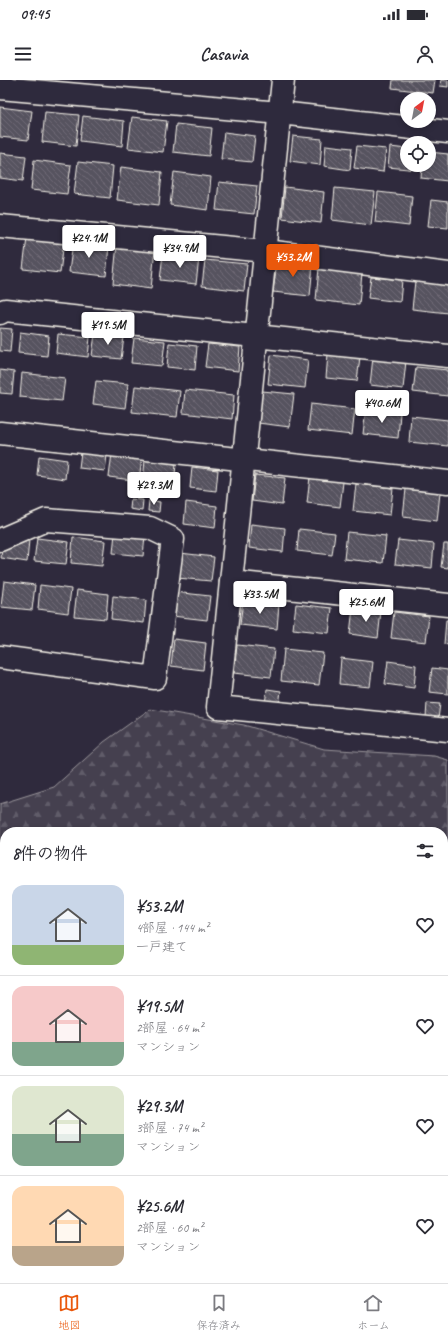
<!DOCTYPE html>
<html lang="ja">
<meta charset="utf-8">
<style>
body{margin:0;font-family:Caveat,"Klee One",sans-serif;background:#f2f2f3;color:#2b2b33;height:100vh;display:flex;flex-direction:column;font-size:15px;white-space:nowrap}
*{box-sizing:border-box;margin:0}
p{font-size:13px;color:#7c7c81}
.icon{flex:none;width:22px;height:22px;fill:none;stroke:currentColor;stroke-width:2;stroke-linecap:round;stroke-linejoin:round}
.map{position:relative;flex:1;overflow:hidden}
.drawer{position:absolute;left:0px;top:747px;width:448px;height:456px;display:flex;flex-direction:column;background:#fff;border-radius:16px 16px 0 0;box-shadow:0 2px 6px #0003}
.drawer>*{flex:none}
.needle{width:26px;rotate:32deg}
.fabs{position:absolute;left:400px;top:12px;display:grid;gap:8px}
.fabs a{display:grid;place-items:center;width:36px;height:36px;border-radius:50%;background:#fff;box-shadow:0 2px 6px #0003;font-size:20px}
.price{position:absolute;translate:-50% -34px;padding:0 9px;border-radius:4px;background:#fff;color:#222;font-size:13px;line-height:26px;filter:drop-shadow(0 1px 2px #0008)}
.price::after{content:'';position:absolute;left:50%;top:24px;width:12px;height:9px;margin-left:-6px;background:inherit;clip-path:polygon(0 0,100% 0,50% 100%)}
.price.current{background:#ea580c;color:#fff}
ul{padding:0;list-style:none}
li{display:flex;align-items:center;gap:12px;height:100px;padding:0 12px}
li+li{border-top:1px solid #e1e1e2}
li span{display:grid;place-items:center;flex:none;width:112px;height:80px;border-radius:12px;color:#555}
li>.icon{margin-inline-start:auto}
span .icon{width:48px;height:48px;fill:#fffc;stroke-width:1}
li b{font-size:17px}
h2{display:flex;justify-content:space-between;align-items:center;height:48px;padding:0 12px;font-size:17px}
.status{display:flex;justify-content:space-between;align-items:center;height:28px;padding:0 20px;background:#fff;direction:ltr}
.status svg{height:11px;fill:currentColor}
header{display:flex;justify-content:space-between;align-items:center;height:52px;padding:0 12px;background:#fff;font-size:18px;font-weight:800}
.tab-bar{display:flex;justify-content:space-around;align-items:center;height:56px;border-top:1px solid #e1e1e2;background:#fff;font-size:11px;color:#7c7c81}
.tab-bar a{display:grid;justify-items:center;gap:2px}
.tab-bar .current{color:#ea580c}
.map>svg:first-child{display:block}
</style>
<div class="status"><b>09:45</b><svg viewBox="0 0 49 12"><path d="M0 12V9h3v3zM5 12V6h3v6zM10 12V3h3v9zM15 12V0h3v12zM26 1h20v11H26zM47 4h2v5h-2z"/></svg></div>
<header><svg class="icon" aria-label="menu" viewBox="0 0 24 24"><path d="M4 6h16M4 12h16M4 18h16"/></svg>Casavia<svg class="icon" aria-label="person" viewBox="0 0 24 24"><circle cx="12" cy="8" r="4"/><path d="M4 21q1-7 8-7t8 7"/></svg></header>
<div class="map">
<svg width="448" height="1203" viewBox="0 0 448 1203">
<defs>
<pattern id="forest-firs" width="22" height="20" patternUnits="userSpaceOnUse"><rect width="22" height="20" fill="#454050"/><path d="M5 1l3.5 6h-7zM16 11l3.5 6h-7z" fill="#605c69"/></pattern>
<pattern id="building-back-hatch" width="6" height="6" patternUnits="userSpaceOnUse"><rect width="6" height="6" fill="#56525f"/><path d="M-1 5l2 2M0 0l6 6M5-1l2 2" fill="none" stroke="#6f6b76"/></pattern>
</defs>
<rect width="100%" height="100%" fill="#2f2a3d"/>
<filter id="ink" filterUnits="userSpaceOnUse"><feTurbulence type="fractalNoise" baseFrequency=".025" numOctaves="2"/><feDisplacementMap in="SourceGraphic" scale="8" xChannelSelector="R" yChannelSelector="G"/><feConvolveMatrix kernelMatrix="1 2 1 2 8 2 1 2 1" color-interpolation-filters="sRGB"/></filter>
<g filter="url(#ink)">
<path fill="url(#forest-firs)" stroke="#9c989c" d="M150,629L244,645L324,669L434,676L448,680V964H443V752H5V1161L0,1162V724L54,707L104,662Z"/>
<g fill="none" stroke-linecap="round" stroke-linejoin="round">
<g stroke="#6a6670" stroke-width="36">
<path d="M443,1090L448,1089"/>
<path d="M87,1203L97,1198"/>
</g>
</g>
<g fill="url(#building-back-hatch)" stroke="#f4f1e8">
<path d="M393,0H435L433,13L392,8Z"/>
<path d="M441,0H448V7L440,6Z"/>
<path d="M0,27L32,31L28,60L0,57Z"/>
<path d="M45,32L79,35L76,66L42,62Z"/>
<path d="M83,36L124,41L122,66L80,61Z"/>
<path d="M132,37L167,41L163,72L128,68Z"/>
<path d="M176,44L212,48L209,76L173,72Z"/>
<path d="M224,52L255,56L252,82L221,79Z"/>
<path d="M293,56L322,59L320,85L290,81Z"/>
<path d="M326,65L352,68L350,90L324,86Z"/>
<path d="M357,66L386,69L383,92L354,88Z"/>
<path d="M390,67L407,69V85H419L418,90L388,87Z"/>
<path d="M429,72L448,74V101L421,98L422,85H429Z"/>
<path d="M0,73L26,76L23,101L0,98Z"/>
<path d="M34,80L71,85L67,114L31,110Z"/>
<path d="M78,82L113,86L110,118L74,114Z"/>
<path d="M121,87L162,92L159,125L117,120Z"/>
<path d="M174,92L211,97L208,130L170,125Z"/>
<path d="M219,102L257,106L254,134L216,130Z"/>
<path d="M285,107L324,112L321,143L282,138Z"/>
<path d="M335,108L375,112L371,145L332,140Z"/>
<path d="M378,112L412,116L409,146L375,142Z"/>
<path d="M431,120L448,122V148L428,146Z"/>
<path d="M27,157L64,161L60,193L23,189Z"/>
<path d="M73,162L109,166L106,196L69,192Z"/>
<path d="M117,164L155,168L151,209L113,204Z"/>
<path d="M163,174L199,178L196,204L160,200Z"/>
<path d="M205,180L247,184L244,211L202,206Z"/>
<path d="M277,180L313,184L310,216L273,212Z"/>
<path d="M319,188L362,193L359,225L316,220Z"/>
<path d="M371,197L402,200L400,222L368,218Z"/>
<path d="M415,201L448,204V233L412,229Z"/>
<path d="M0,248L12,249L10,272L0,271Z"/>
<path d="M20,252L49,256L47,276L18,273Z"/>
<path d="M58,254L90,257L88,277L56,273Z"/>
<path d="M95,254L124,257L121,279L92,276Z"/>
<path d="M134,258L165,261L162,286L131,283Z"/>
<path d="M169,263L197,266L195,290L167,287Z"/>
<path d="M208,264L240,267L238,291L205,287Z"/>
<path d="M328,274L360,277L357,301L326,298Z"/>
<path d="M271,275L308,280L305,308L268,304Z"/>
<path d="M373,277L406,281L403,309L370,305Z"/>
<path d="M416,287L448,290V316L413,312Z"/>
<path d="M0,290L14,292L12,314L0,313Z"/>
<path d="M22,293L65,298L62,321L20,317Z"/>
<path d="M96,301L128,304L125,328L93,324Z"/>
<path d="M135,306L180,311L177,337L132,332Z"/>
<path d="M185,310L234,315L232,339L183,333Z"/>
<path d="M262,311L294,314L290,347L258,343Z"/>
<path d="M311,324L355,329L352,355L308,350Z"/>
<path d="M366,329L400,333L398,358L363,354Z"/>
<path d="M411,336L448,340V366L409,362Z"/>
<path d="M81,372L107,375L105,391L79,388Z"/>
<path d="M112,373L142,377L139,401L109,397Z"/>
<path d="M39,376L67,380L65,399L37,395Z"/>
<path d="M145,380L176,384L174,406L143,402Z"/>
<path d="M192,387L218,390L216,411L190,408Z"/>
<path d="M255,395L285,398L282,425L252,421Z"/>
<path d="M310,397L343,402L340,427L307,423Z"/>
<path d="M356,404L393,408L390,435L353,431Z"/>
<path d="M406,409L440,413L437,441L403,437Z"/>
<path d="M131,419L143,420L142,431L130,429Z"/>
<path d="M149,420L160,422L159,432L148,431Z"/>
<path d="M186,422L217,426L215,448L184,444Z"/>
<path d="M251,444L285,448L283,472L249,468Z"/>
<path d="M299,449L335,453L332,475L297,471Z"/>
<path d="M347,452L386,456L383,483L344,479Z"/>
<path d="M115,453L145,456L143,476L113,473Z"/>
<path d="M3,457L29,460L27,482L1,478Z"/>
<path d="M73,457L105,461L102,486L71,483Z"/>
<path d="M37,458L69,462L66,484L34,481Z"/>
<path d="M398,460L434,464L432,488L395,484Z"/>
<path d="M444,464H448V488L441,487Z"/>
<path d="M180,473L214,477L211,501L177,498Z"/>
<path d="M4,501L35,505L32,530L1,527Z"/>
<path d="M40,505L71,509L68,533L38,529Z"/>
<path d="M77,510L108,514L106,539L74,536Z"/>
<path d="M174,512L210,516L207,540L172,536Z"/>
<path d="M113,516L146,520L144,543L111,539Z"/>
<path d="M243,520L279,524L277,549L240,545Z"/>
<path d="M296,524L332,528L329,553L293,549Z"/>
<path d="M353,528L381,531L378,558L350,554Z"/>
<path d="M394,532L429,536L426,562L391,558Z"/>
<path d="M446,540H448V565L444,564Z"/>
<path d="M174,559L206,563L203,590L171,586Z"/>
<path d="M237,565L274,569L271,597L234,593Z"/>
<path d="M284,569L323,573L319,605L281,601Z"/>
<path d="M341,578L373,582L370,607L339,604Z"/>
<path d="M388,581L416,585L414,608L385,604Z"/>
<path d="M432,588L448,590V614L429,612Z"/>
<path d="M267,609L281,611L279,625L265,624Z"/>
<path d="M427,623L440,624L438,639L426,637Z"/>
<path d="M5,1152V1169L0,1162V1155Z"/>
</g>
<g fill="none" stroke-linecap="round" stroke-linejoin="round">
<defs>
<g id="minor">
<path d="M283,0L218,627L448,650"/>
<path d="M0,8L280,33L448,52"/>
<path d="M0,146L266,171L448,194"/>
<path d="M0,233L5,230L448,276"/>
<path d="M0,353L448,402"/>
<path d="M0,460L46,440L150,448L173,459L155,598L0,577"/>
<path d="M231,502L448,525"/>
<path d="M443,1058L448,1056"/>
<path d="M26,1203L36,1198"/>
</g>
</defs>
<use href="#minor" stroke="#f4f1e8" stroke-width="25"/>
<use href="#minor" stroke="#2f2a3d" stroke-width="22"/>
</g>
</g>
</svg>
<div class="fabs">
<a><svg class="needle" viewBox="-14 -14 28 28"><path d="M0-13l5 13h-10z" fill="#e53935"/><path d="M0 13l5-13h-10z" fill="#7c7c81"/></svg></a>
<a><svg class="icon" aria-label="locate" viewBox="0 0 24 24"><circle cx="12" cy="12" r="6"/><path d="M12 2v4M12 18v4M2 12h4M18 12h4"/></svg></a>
</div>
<b class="price" style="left:89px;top:179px">¥24.1M</b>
<b class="price" style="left:180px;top:189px">¥34.9M</b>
<b class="price current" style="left:293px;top:198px">¥53.2M</b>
<b class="price" style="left:108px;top:266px">¥19.5M</b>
<b class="price" style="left:382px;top:344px">¥40.6M</b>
<b class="price" style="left:154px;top:426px">¥29.3M</b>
<b class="price" style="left:260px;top:535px">¥33.5M</b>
<b class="price" style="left:366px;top:543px">¥25.6M</b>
<section class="drawer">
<h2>8件の物件<svg class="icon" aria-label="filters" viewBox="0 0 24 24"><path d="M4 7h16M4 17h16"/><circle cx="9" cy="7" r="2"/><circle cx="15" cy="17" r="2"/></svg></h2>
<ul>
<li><span style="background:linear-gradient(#c9d6e8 75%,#8fb573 0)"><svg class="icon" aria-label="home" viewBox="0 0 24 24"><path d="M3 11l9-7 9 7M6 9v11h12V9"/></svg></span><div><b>¥53.2M</b><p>4部屋 · 144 m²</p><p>一戸建て</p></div><svg class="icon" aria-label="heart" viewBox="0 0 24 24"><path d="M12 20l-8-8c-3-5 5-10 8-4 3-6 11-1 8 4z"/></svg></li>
<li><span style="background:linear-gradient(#f6c9c9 70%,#7fa58c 0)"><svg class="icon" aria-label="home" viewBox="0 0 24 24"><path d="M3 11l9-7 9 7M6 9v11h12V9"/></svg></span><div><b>¥19.5M</b><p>2部屋 · 64 m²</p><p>マンション</p></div><svg class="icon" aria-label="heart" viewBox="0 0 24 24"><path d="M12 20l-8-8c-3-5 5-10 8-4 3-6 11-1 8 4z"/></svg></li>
<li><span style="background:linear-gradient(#dfe7d0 60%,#7fa58c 0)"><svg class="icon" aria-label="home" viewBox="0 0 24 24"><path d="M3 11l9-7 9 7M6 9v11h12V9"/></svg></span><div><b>¥29.3M</b><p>3部屋 · 74 m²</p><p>マンション</p></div><svg class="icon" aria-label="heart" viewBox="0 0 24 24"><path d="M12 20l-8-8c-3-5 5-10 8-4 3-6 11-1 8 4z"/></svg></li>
<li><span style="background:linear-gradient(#ffd9b3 75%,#b9a48a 0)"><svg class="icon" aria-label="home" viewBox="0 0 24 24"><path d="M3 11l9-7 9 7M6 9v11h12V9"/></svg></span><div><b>¥25.6M</b><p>2部屋 · 60 m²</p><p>マンション</p></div><svg class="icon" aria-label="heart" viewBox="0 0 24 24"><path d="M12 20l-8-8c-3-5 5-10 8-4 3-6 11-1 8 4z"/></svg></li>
</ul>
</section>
</div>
<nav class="tab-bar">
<a class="current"><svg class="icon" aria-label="map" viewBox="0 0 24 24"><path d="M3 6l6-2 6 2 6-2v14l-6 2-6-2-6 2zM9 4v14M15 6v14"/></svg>地図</a>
<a><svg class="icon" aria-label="saved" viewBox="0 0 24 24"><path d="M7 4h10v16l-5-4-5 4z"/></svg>保存済み</a>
<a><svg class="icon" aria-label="home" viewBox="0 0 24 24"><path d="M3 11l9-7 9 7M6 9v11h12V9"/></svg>ホーム</a>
</nav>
